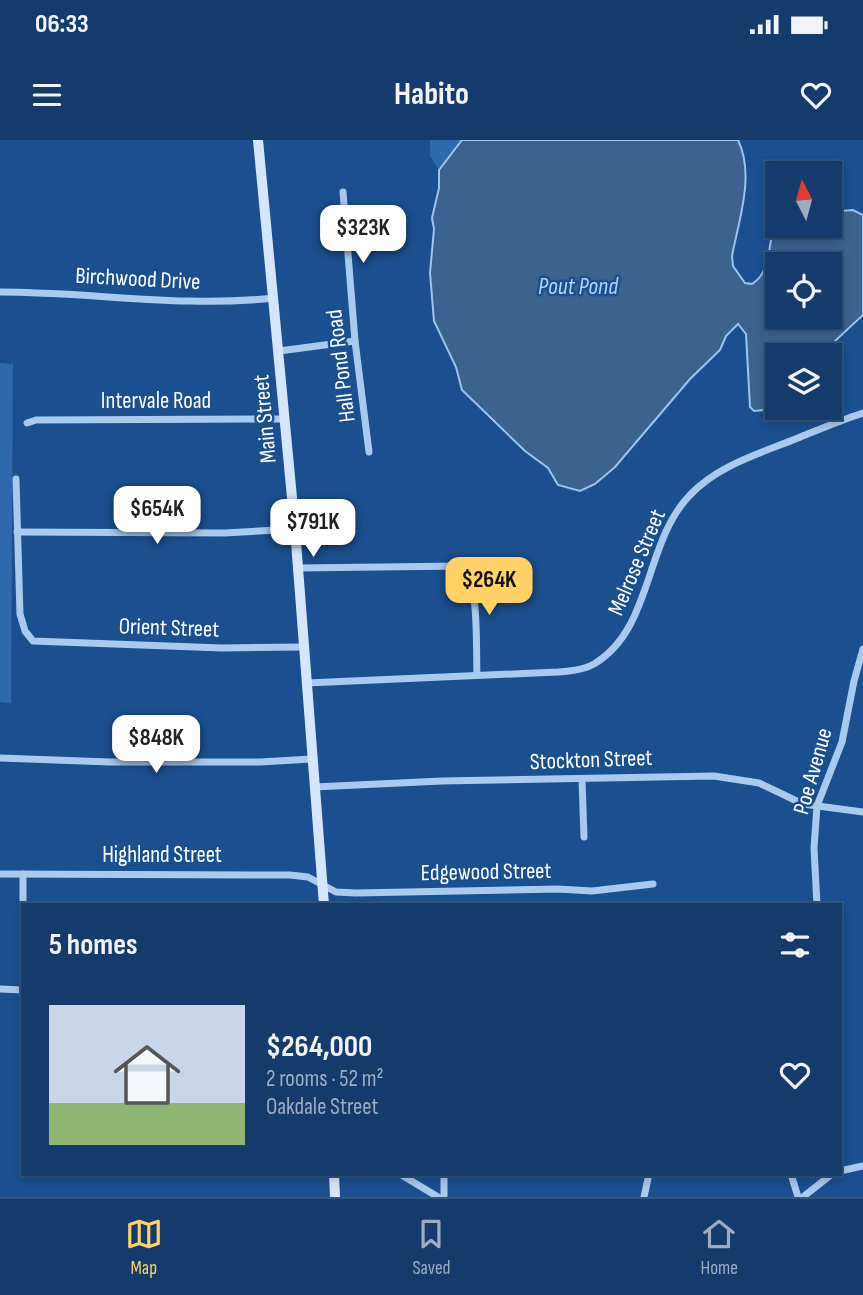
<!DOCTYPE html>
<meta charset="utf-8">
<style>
body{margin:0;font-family:"Sofia Sans Condensed",sans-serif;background:#1d4271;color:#f1f3f6;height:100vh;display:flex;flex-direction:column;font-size:26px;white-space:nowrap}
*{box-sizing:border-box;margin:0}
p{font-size:23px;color:#9dadc1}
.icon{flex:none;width:38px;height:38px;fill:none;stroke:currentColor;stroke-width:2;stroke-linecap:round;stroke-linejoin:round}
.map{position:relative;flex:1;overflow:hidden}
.panel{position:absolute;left:21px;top:763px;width:821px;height:273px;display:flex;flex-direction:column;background:#143b6b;border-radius:0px;box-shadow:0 4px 10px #0003,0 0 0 2px #33557e}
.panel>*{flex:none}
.needle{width:46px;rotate:354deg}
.controls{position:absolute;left:765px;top:21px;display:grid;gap:14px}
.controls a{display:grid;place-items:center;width:77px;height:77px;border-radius:0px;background:#143b6b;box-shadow:0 4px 10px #0003,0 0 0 2px #33557e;font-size:35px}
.price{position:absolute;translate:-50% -60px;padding:0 16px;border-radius:14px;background:#fff;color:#222;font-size:23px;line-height:46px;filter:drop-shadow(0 2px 4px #0008)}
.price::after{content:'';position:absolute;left:50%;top:42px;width:21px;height:16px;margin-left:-10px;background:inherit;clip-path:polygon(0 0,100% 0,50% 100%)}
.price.active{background:#ffd166;color:#111}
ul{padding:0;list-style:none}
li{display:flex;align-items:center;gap:21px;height:175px;padding:0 28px}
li+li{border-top:2px solid #33557e}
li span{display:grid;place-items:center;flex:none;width:196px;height:140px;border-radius:0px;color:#555}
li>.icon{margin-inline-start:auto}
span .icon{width:84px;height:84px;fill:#fffc;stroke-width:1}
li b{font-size:30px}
h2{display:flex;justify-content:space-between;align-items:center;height:84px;padding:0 28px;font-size:30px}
.status{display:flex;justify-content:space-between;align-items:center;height:49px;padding:0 35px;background:#143b6b;direction:ltr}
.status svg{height:19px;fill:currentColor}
header{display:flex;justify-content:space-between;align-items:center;height:91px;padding:0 28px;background:#143b6b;font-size:32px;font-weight:700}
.dock{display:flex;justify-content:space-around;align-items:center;height:98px;border-top:2px solid #33557e;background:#143b6b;font-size:19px;color:#9dadc1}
.dock a{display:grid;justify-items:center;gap:4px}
.dock .active{color:#ffd166}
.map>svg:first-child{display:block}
</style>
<div class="status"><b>06:33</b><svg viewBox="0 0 49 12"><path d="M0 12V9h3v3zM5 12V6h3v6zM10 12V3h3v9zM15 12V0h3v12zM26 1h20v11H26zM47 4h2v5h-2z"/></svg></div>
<header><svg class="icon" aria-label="menu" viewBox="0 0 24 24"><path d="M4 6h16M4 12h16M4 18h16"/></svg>Habito<svg class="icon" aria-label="heart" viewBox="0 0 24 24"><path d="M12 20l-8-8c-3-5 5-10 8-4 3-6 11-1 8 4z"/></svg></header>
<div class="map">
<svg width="863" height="1057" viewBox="0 0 863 1057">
<rect width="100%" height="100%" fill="#1b4f8f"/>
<g fill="#2e69ad">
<path d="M430,0H462L439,30L430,16Z"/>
<path d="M0,223L13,224L11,563L0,562Z"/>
</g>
<path fill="#3c6290" stroke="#9cc4f0" stroke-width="2" fill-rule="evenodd" d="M462,0H738C755,35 739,79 732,116L733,126L745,143L752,144C774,130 766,100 777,80V86H830V72L853,70L863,75V175L820,215H777V263L764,270L754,271L750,267L746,194L738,184L726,196L720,210L690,239L615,327L595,344L580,351L558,345L548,328L525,311L462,250L456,227L434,181L430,133L434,89L432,78L439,48V30ZM777,124H830V177H777Z"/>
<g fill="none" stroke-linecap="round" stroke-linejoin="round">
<g stroke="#a9c9ee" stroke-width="7">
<path d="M343,52L355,201L369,312"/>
<path d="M0,152C92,152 182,168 274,158"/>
<path d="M279,211L355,201"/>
<path d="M27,283L36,280L285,279"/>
<path d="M16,339L20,474L25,491L33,501L222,508L304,507"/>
<path d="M17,392L225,393L295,389"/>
<path d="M298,428L463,426C479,439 476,512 477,535"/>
<path d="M307,543L558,532C570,531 583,530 594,524C653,489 644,402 690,355C718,325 761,313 798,298C820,289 841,280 863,273"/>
<path d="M0,618L110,622H260L312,619"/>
<path d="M582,640L584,697"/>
<path d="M314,647L442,641L714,636L759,643L803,664L863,672"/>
<path d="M0,734L290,735L308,737L336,752L356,753L558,749L592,751L653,744"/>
<path d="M23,734V765"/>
<path d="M817,765L814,708L817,666L842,602L854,541L863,509"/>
<path d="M0,849L23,850"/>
<path d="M840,1031L863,1026"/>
<path d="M400,1034L438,1057"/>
<path d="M791,1034L798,1057"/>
<path d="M444,1057V1034"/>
<path d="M644,1057L649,1034"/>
<path d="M803,1057L832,1034"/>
</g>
<g stroke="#d6e6fa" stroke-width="10">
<path d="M258,0L295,389L324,765"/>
<path d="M334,1034L335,1057"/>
</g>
</g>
<g text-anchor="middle" stroke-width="5" stroke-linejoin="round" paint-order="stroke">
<g font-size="23" fill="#fff" stroke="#1b4f8f">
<text transform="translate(138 138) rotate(3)" y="8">Birchwood Drive</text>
<text transform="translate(340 226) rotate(-97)" y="8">Hall Pond Road</text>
<text x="156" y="268">Intervale Road</text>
<text transform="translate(264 279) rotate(-95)" y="8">Main Street</text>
<text transform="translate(636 422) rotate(-67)" y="8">Melrose Street</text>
<text transform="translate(169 487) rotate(2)" y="8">Orient Street</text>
<text transform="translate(591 619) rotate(-2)" y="8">Stockton Street</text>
<text transform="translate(812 631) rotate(-74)" y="8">Poe Avenue</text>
<text x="162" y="722">Highland Street</text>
<text transform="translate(486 731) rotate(-1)" y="8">Edgewood Street</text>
</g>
<g font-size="24" font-style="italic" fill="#b5d3f5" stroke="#1b4f8f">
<text x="578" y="154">Pout Pond</text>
</g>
</g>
</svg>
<div class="controls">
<a><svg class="needle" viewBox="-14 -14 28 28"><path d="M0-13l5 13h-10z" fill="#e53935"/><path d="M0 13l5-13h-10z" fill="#9dadc1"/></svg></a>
<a><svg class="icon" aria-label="locate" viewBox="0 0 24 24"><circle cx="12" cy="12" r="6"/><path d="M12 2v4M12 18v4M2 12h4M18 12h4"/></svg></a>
<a><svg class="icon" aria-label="layers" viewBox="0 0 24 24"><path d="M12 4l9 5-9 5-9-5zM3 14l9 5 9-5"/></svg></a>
</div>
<b class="price" style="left:363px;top:125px">$323K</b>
<b class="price" style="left:157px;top:406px">$654K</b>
<b class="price" style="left:313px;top:419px">$791K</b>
<b class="price active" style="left:489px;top:477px">$264K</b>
<b class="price" style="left:156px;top:635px">$848K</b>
<section class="panel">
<h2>5 homes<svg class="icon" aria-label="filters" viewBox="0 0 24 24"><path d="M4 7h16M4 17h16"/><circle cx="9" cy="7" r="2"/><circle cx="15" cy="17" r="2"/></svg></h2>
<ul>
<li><span style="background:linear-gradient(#c9d6e8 70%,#8fb573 0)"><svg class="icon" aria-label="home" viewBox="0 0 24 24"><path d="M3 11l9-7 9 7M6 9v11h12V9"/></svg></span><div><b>$264,000</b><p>2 rooms · 52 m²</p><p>Oakdale Street</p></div><svg class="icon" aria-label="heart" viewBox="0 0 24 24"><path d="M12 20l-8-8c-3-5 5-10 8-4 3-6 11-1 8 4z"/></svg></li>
</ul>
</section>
</div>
<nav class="dock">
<a class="active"><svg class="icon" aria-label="map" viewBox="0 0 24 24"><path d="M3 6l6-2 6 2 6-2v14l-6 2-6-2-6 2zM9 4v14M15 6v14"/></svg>Map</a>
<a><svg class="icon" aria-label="saved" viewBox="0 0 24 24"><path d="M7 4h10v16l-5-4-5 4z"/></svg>Saved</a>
<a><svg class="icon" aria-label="home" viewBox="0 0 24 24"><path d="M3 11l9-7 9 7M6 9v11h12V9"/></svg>Home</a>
</nav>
